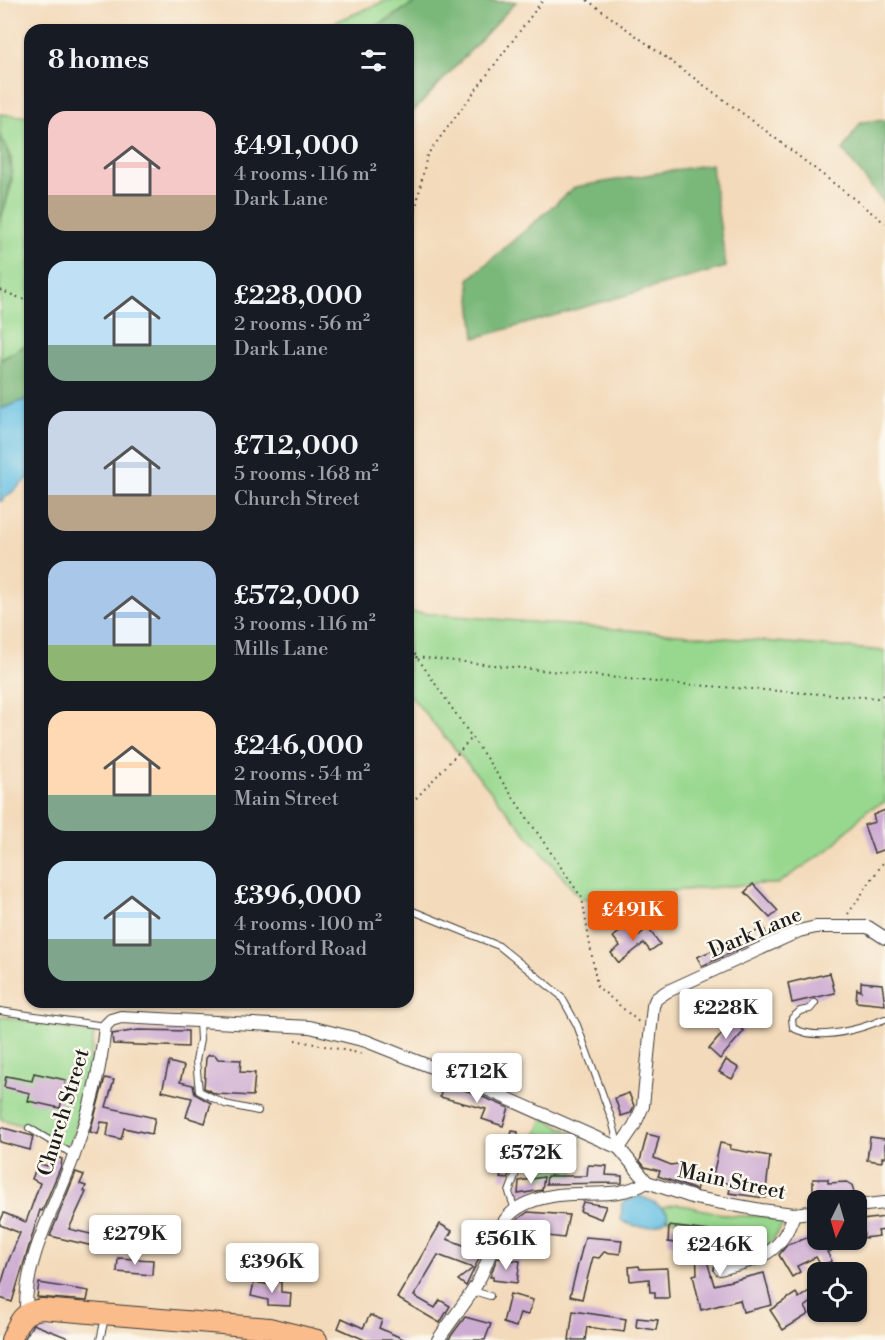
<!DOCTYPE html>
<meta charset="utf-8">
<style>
body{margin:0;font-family:"Libre Bodoni",serif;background:#20242c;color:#f1f3f6;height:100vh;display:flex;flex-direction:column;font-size:22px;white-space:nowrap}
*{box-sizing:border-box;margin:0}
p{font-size:20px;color:#9ea1a6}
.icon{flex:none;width:33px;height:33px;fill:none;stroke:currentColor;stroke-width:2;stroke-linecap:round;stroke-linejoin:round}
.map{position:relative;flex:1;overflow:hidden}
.sheet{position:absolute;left:24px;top:24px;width:390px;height:984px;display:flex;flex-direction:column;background:#171b24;border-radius:18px;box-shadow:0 2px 4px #0004}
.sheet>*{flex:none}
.needle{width:39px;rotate:185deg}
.tools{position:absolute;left:807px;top:1190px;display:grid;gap:12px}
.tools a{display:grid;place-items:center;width:60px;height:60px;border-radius:12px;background:#171b24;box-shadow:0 2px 4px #0004;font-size:30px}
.price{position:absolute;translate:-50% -51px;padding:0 14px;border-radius:6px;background:#fff;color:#222;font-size:20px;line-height:39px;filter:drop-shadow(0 2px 3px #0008)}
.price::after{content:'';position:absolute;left:50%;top:36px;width:18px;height:14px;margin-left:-9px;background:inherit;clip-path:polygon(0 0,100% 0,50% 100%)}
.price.active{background:#ea580c;color:#fff}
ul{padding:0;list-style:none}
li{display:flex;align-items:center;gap:18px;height:150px;padding:0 24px}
li span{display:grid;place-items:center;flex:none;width:168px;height:120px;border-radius:18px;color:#555}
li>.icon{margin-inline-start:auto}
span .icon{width:72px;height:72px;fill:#fffc;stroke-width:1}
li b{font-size:26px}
h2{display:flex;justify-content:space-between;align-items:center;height:72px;padding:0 24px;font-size:26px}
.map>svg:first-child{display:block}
</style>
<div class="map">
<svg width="885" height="1340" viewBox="0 0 885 1340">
<rect width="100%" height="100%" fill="#fbf7ec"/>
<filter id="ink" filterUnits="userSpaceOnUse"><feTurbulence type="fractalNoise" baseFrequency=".0167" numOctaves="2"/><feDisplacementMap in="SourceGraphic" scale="12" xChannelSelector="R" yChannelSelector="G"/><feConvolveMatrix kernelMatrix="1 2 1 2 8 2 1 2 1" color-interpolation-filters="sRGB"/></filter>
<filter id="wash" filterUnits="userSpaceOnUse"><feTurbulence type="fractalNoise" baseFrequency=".008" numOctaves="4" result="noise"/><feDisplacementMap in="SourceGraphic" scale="24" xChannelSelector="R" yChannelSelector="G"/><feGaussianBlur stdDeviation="1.35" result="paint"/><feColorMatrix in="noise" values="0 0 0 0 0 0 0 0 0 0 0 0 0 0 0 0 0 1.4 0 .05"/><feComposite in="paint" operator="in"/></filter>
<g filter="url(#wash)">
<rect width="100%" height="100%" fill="#f3daba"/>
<g fill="#98d88e" stroke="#5a7a55" stroke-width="1.5">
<path d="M388,0H419L371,30H316Z"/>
<path d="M0,114L30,117V343L0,360V222L12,183L11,157L0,137Z"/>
<path d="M408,612L885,651V802L867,810L831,848L777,884H753L581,899L408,693Z"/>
<path d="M0,1016L94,1034L86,1088L69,1150L31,1128L0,1119Z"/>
<path d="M543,1118L581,1138L573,1176L539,1178L542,1161L528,1157Z"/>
<path d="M677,1204L732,1216H761L784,1223L766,1249L716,1261L712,1226L667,1219V1212L663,1207Z"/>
</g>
<g fill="#7ab879" stroke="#4b6a4a" stroke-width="1.5">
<path d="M419,0L516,2L408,117V30H371Z"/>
<path d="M885,120V205L843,150L861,122Z"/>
<path d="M0,135C19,168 10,188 0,222Z"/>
<path d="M711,164L726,267L475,338L469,279L575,187Z"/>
<path d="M30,343V398L0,409V360Z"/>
</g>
<g fill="#67c1e4" stroke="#426e80" stroke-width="1.5">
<path d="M30,398V477L0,502V409Z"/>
<path d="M639,1196L654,1202L667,1212V1219C655,1230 634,1228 621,1220L622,1203Z"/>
</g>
<g id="blocks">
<g fill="#cdacd2">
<path d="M885,810V849L874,853L864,825L875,822L873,815Z"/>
<path d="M753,884L778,911L770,918L745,892Z"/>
<path d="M629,925L638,936L648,928L660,944L650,951L644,943L619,963L611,953L620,946L613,937Z"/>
<path d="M764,928L767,936L702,966L697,957Z"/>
<path d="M830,973L835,993L792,1003L788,983Z"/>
<path d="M861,982L882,984L885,1005L856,1002L857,989L861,991Z"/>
<path d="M733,1021L744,1031L720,1059L709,1049Z"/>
<path d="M139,1030L188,1031V1047L113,1044L112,1034Z"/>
<path d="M209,1055H215L218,1059L241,1060L240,1072L255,1073L253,1096L216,1094L204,1088L206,1058Z"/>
<path d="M726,1060L739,1068L732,1079L719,1072Z"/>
<path d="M169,1062L184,1066L180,1082L193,1085L195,1094L211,1103L205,1123L186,1117L192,1098L162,1091Z"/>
<path d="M34,1073L66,1080L64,1088L72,1089L69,1102L62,1100L60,1108L28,1101L30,1093L4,1087L6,1076L32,1081Z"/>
<path d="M105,1078L114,1080L106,1107L155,1118L152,1134L124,1128L121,1139L107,1136L109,1123L101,1122L98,1134L90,1132Z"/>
<path d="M443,1084L471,1092L509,1108L503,1126L482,1119L486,1109L440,1097Z"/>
<path d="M629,1093L634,1106L631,1113L621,1116L615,1098Z"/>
<path d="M0,1127L33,1136L30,1150L0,1142Z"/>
<path d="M512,1131L518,1132V1153L514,1154L508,1179L500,1178Z"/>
<path d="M647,1134L659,1137L654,1158L671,1165L683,1163L686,1171L701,1176L696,1190L658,1176L660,1171L645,1167L640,1161Z"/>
<path d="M870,1137L885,1139V1158L882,1157V1162L867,1160Z"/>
<path d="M720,1143L731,1145L730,1149L770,1156L765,1198L729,1193L731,1184L712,1180Z"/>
<path d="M51,1155L62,1159L61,1166L42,1211L40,1210L12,1302L0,1298V1288L8,1262L20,1233L0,1225V1222L4,1213L26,1222L40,1183L32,1179L38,1163L47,1166Z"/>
<path d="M588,1165L607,1166L606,1175L622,1176V1183L546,1184L547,1176H587Z"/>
<path d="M76,1172L84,1175L80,1184L86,1186L84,1191L86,1192L69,1229L95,1235L93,1246L50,1236Z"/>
<path d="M544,1177L542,1190L518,1194L519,1181Z"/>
<path d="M813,1179H828V1183L847,1182L852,1185L855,1196L813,1198Z"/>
<path d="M583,1202L606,1206L601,1219L580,1211Z"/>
<path d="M528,1212L569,1215L564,1238L514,1232L511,1227L514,1222Z"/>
<path d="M885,1217V1230L878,1231L879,1236L864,1238L862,1220Z"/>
<path d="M440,1224L452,1231L447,1239L482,1252L466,1286L458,1280L473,1268L438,1255L414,1296L435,1308L440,1300L450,1306L440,1323L397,1298Z"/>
<path d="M669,1226L708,1231V1264L714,1285L764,1273L772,1305L743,1312L740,1300L701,1310L693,1275L697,1274L696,1246L668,1242Z"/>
<path d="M818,1234V1239H828L831,1251L827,1252L832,1261L821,1266L816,1257L797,1266L800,1272L792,1277L779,1255L787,1245Z"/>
<path d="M585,1237L622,1240L620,1254L604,1252L599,1258L593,1257L582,1299L570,1296Z"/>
<path d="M118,1258L153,1260L152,1275L117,1272Z"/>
<path d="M497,1258L520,1261L517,1283L493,1280V1277H490Z"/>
<path d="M639,1266L640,1269L667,1268L669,1298H655V1292H650L649,1279L630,1281L629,1267Z"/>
<path d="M271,1281L281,1282V1292L291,1293L290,1306L268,1305V1300L251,1296L254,1282L271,1285Z"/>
<path d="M39,1283L89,1291L87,1301L37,1297Z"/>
<path d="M818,1285V1297L805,1307L809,1314L783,1330L770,1310L796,1293L799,1298Z"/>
<path d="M510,1294L533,1300L528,1315L520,1313L516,1327L503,1323Z"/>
<path d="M573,1311L626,1319L624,1332L587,1327L585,1340H569Z"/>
<path d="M370,1315L382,1320L379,1328L406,1340H365L338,1328L342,1318L363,1328Z"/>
<path d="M465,1317L491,1324L485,1340H448Z"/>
<path d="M637,1318L658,1320L656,1330L636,1327Z"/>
<path d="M33,1324L71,1339L70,1340H24Z"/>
</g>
</g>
</g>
<g filter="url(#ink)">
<use href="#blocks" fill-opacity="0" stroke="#3c3834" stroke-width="1.5"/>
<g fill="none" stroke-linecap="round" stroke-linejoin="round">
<defs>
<g id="service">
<path d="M408,909L499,946L561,996L577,1025L612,1120L619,1148"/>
<path d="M815,1003L810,1009L800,1011L792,1018L793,1028C818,1042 860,1029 885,1019"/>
<path d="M0,1011L105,1026"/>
<path d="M199,1022L200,1040L196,1061L199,1091L225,1104L258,1111"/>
<path d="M29,1128L74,1155"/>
<path d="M515,1210L509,1192L519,1165"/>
<path d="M473,1291L490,1296"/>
<path d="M100,1340L105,1318"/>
</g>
<g id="minor">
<path d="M619,1148L634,1126L643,1106L653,1006L656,999L666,992L799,931L816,927H868L885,938"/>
<path d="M856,1206L885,1203"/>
<path d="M720,1269C759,1259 781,1255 794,1214"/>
<path d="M26,1313C24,1257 56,1206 74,1155C89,1113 101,1070 105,1026L111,1020L121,1017L310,1027L366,1041L484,1088L619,1148L647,1182L695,1198L761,1210L794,1214L818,1211"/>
<path d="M438,1340C450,1322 464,1305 475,1287C503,1240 488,1205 558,1195C590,1191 619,1199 647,1182"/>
</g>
<path id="primary" d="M11,1340C18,1323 22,1311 42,1309L269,1328L317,1340"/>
</defs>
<use href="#service" stroke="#3c3834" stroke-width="8"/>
<use href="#minor" stroke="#3c3834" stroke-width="14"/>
<use href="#primary" stroke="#3c3834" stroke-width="22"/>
<g stroke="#3c3834" stroke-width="2" stroke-dasharray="1.5 4.5" stroke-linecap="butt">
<path d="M587,0L757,124L885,223"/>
<path d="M408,245L427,155L543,0"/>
<path d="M0,290L30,302"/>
<path d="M408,644L582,898L597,986L640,1023"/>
<path d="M416,657L666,683L877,698L885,694"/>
<path d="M408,807L472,738"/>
<path d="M848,914L885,860"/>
<path d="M295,1040L363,1054"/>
<path d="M549,1168L561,1137"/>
</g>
<use href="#service" stroke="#fff" stroke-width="6"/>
<use href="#minor" stroke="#fff" stroke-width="12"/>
<use href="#primary" stroke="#fabc8b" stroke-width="20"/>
</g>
</g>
<g text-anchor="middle" stroke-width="5" stroke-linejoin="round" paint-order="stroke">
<g font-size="21" fill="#1c1c1c" stroke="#fbf7ec">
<text transform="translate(755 932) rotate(-23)" y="7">Dark Lane</text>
<text transform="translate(63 1112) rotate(-73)" y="7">Church Street</text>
<text transform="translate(732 1181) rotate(12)" y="7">Main Street</text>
</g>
</g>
</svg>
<div class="tools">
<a><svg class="needle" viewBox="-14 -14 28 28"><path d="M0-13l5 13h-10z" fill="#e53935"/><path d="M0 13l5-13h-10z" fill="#9ea1a6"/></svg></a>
<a><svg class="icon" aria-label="locate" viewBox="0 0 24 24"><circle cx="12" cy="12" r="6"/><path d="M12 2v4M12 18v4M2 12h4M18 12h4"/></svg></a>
</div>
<b class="price active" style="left:633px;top:942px">£491K</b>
<b class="price" style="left:726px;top:1040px">£228K</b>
<b class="price" style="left:477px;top:1104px">£712K</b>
<b class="price" style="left:531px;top:1185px">£572K</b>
<b class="price" style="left:135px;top:1266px">£279K</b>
<b class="price" style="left:506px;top:1271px">£561K</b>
<b class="price" style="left:720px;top:1277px">£246K</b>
<b class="price" style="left:272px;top:1294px">£396K</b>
<section class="sheet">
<h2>8 homes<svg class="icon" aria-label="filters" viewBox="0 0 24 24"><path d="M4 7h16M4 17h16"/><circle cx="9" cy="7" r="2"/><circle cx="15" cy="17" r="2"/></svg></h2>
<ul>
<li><span style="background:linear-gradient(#f6c9c9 70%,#b9a48a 0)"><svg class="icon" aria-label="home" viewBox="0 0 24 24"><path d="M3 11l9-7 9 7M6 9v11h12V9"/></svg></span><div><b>£491,000</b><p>4 rooms · 116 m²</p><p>Dark Lane</p></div></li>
<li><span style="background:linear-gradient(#bfe0f5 70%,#7fa58c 0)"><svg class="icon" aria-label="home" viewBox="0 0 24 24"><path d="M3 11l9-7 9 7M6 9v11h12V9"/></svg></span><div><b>£228,000</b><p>2 rooms · 56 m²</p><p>Dark Lane</p></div></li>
<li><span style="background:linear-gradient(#c9d6e8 70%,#b9a48a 0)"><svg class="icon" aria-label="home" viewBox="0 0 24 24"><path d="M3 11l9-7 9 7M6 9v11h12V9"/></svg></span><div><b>£712,000</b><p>5 rooms · 168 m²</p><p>Church Street</p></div></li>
<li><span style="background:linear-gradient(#a9c7e8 70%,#8fb573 0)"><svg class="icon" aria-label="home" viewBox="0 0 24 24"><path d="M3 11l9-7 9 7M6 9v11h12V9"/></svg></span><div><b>£572,000</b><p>3 rooms · 116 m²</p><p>Mills Lane</p></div></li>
<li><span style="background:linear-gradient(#ffd9b3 70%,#7fa58c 0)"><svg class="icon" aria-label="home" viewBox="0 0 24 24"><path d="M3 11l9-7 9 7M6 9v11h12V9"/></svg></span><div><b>£246,000</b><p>2 rooms · 54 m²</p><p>Main Street</p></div></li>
<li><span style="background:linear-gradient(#bfe0f5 65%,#7fa58c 0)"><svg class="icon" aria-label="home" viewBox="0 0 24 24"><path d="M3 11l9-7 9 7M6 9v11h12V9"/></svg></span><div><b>£396,000</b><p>4 rooms · 100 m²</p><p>Stratford Road</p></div></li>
</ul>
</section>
</div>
